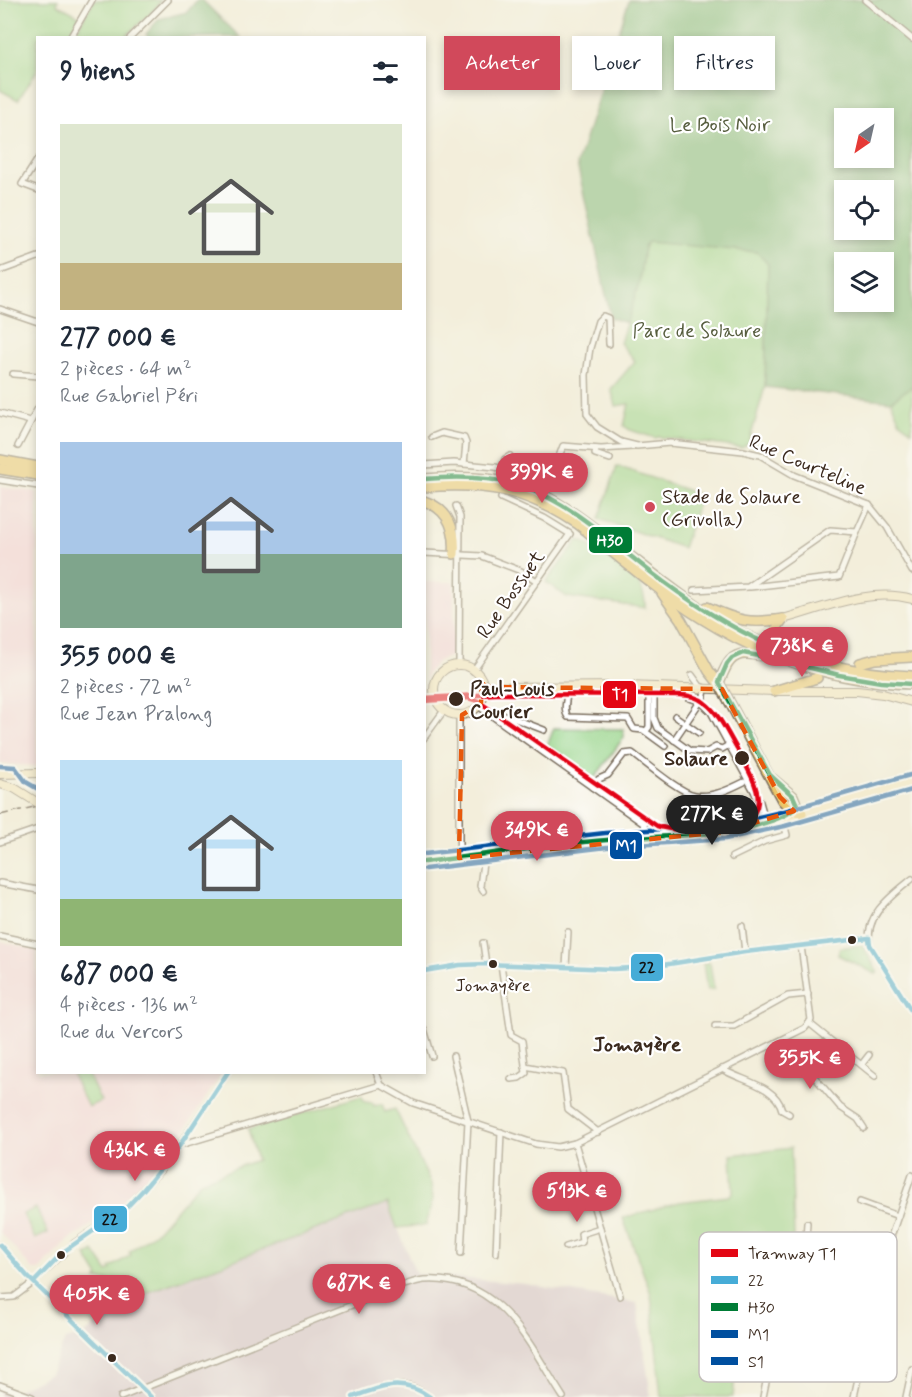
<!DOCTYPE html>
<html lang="fr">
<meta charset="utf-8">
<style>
body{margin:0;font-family:Mynerve,sans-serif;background:#f2f2f3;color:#1f2937;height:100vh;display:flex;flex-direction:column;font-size:22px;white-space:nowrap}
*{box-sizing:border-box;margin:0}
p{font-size:20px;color:#747a83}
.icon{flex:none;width:33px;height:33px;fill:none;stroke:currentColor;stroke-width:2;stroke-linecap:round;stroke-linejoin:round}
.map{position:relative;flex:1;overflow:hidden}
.sheet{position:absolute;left:36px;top:36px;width:390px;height:1038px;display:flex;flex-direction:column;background:#fff;border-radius:0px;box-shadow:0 3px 9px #0003}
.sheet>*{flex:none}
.top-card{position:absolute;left:444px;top:36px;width:378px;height:54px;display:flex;gap:12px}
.needle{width:39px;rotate:214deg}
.tools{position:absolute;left:834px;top:108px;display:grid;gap:12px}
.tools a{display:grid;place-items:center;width:60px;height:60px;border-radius:0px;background:#fff;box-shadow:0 3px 9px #0003;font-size:30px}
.price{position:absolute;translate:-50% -51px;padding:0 14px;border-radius:21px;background:#d1495b;color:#fff;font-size:20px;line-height:39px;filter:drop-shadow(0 2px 3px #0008)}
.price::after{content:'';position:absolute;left:50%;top:36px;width:18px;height:14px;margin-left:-9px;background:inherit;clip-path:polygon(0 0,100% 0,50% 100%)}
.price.active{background:#222;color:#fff}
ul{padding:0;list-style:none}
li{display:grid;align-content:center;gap:12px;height:318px;padding:0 24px}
li span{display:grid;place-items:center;height:186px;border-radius:0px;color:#555}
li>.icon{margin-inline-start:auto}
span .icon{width:108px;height:108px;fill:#fffc;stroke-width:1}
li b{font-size:26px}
h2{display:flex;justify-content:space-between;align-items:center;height:72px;padding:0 24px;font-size:26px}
.chip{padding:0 21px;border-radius:0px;background:#fff;box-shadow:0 3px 9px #0003;font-size:21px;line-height:54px}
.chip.active{background:#d1495b;color:#fff}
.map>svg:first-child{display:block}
</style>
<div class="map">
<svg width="912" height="1397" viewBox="0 0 912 1397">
<rect width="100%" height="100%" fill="#fff"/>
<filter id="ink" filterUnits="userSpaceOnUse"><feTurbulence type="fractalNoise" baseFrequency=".0167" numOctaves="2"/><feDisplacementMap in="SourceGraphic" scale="12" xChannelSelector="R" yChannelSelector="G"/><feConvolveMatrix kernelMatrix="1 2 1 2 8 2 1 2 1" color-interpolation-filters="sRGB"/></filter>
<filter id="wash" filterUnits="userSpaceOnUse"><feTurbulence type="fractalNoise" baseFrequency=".008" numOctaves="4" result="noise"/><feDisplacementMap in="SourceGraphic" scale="24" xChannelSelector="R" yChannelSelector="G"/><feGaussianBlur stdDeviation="1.35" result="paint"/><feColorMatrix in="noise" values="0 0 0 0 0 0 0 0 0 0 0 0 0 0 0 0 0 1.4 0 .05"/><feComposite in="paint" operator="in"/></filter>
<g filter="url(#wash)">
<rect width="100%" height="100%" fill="#f3eedb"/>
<g fill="#f5cfda">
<path d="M0,487L37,492V766L0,764Z"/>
<path d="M425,582H454V655L438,661L429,671L425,680Z"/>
<path d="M0,941L37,950L38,1072L222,1073L170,1153L124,1204L69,1240L39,1270H33L0,1232Z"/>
</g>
<path fill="#d1bdcb" d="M388,1203L416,1274L525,1284L637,1303L651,1397H0V1391L10,1394L50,1374L65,1340L83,1336L115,1308L151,1291Z"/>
<g fill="#96d387" stroke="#687e52" stroke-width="1.5">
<path d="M0,0H58L57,4L81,17L69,37L38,38L37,71L18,100L0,90Z"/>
<path d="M94,0H161L154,10L125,37L72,38Z"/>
<path d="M648,241L757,252L768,264L765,387L749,443L742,448L659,437L655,438L630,430L624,426L629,404L616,406L611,389L635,361L620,343L639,283L644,247Z"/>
<path d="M912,386V431L900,422L891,401Z"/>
<path d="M617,466L701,495L683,548L599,519Z"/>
<path d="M578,540C588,542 630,573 637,581C642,588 646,600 645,608L567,597L546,582Z"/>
<path d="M554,728L623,729L624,737L594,779L547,746Z"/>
<path d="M862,945L878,972L876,974L838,955L840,948Z"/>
<path d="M703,963H710L714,989L707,990Z"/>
<path d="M77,1072L87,1073L101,1101L88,1107L72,1075Z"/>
<path d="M361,1096L365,1102L373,1103L374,1106L382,1104L385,1112L395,1109L431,1184L433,1199L426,1225L397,1228L388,1203L151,1291L115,1308L109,1281L97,1279L99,1277L86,1256L94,1251L108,1272L111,1270L110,1268L131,1255L129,1252L158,1230L201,1181L257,1160L248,1129Z"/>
<path d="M791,1148L795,1264L743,1287L733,1397H661L651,1294L623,1218L679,1202L729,1196L733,1192L731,1155Z"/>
<path d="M36,1208L48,1233L35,1239L23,1214Z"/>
</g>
<g fill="#78b574" stroke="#5a7049" stroke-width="1.5" fill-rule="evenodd">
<path d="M197,0H202L240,37L149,38L146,34L159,19L187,12Z"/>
<path d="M629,0H912V386L891,401L765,387L768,264L757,252L648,242L644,247L639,283L627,323L611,318L577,164ZM844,118H884V158H844ZM844,190H884V230H844ZM844,262H884V302H844Z"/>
</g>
</g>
<g filter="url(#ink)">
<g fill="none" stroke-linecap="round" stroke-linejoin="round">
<defs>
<g id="minor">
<path d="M865,0L912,39"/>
<path d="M70,38L92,0"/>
<path d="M130,38L168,0"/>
<path d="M38,159L22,184L38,190"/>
<path d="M0,271L38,257"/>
<path d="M0,309L38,322"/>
<path d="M609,344L608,318L603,316L598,321L590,348L586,375L587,414L597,427L621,442L637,446L670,443L743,451L760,455L794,475L869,505L887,527L912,571"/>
<path d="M13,374L38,376"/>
<path d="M0,413L30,421"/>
<path d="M432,437L442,433L464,438L466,443L464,464"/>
<path d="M18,446L38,408"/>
<path d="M596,449L595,454L610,459"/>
<path d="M424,465L454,463L495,467L543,478L554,470L563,446L601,449L632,447"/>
<path d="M501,469L505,459L510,456"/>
<path d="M0,480L38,486"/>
<path d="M456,506L460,517L459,665"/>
<path d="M424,553L482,556L521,571L537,581"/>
<path d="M750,587L839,577L857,532"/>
<path d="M694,590L748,587L830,530L857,532L869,505"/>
<path d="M473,671L570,534L544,518L501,498"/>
<path d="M568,686C568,696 562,709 568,717L628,719L634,729L643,730L665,746"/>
<path d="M654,687V718L658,728L690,751L707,752L716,747L722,749L729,745"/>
<path d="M687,697L701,702L711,712L760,802L766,823"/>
<path d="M480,704L481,708L644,824L647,836"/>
<path d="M675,716L699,733"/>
<path d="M501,721L505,715L544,730"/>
<path d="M646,731L649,727V687"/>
<path d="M424,738L445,709"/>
<path d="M674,740L704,696L705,688L700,686L692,675"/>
<path d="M592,787L599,779L608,775L624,754L632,753C647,764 679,792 695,795C712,798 730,789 744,782"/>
<path d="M0,842L38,829"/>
<path d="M732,857L765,841L787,835L783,819"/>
<path d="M459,858V715"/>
<path d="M912,879C891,896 864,915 870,945L912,1012"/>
<path d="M0,883L38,890"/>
<path d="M483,891L480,886L484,855"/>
<path d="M742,926L745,952"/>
<path d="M0,936L38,944"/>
<path d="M483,943L486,964"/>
<path d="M501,964L511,1035L522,1041L526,1073L519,1078L511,1079"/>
<path d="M566,967L568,932"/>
<path d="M424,971L460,965L486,964L613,969L650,967L745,952L869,938"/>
<path d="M809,1023L875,1076"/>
<path d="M715,1026H734L788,996L808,994"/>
<path d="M424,1029L432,1056"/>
<path d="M771,1046L774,1050L807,1068L840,1107L858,1119L864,1128"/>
<path d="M453,1056L468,1121L461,1253"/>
<path d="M862,1064L869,1055"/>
<path d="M525,1066L563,1073L568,1109L598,1132"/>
<path d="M722,1069C741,1081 776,1085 782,1110L789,1114"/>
<path d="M376,1072L381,1085L413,1103L536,1144L558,1147L575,1143L805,1028L811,1020L801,946"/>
<path d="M575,1143L620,1296"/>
<path d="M180,1145L381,1085"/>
<path d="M860,1202L898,1216"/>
<path d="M0,1245L27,1276L151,1397"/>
<path d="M566,1247L582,1242L581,1234L600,1228"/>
<path d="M496,1253L501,1132"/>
<path d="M837,1278L877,1287"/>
<path d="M0,1298L14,1297L34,1282L74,1243L126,1208L168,1162L228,1072"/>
<path d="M0,1385L32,1397"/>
<path d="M121,1397L397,1287C406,1285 415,1281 424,1280C500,1275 528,1343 563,1397"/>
<path d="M353,1397C380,1387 405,1376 430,1397"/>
<path d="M763,1397L783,1299L805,1252L807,1223"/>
<path d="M854,1397L885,1254L912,1175"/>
<path d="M906,1397L912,1369"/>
</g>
<g id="secondary">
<path d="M783,619C824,608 870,587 912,599"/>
<circle cx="459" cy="690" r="25"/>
<path d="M482,683L489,687L627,686L774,691H857L883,694L912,702"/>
<path d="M0,774L38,773"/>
<path d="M0,784L14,788L38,803"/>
<path d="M424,862L606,840L723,832L783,819L912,782"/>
</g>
<g id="trunk">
<path d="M0,460L38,467"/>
<path d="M0,469L38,475"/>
<path d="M424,479C457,476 492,476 523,487C555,498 582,518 608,539C644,566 679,596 718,620C777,655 843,673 912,676"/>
<path d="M424,487C485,482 526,489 578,524C618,556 658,591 701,618C764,658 837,682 912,684"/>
<path d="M424,501C449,509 456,530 454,554"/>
<path d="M662,593L681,620L709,671L720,685"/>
<path d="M707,607C739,621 748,624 783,619"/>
<path d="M783,619C770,635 776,638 788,651"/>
<path d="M860,663L875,659L912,657"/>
<path d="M719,682C725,669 729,653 747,654C754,654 760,656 766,655"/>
<path d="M774,691L817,678"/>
<path d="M729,701L782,800L792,810L802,813"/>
<path d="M773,779L793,796L797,806L791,813"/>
</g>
</defs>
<use href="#minor" stroke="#7b6f60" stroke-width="8"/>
<use href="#secondary" stroke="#7b6f60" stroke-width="10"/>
<use href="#trunk" stroke="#7b6f60" stroke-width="12"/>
<use href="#minor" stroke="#fff" stroke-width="5"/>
<use href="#secondary" stroke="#f7e8c3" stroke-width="8"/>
<use href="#trunk" stroke="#ecc669" stroke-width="9"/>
<path stroke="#3b2a1e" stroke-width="1.5" stroke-dasharray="9 4.5" stroke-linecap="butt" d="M0,815L38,806"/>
<defs>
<path id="trunk-bridge" d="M720,685L729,701"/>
</defs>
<use href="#trunk-bridge" stroke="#7b6f60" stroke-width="12" stroke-linecap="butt"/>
<use href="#trunk-bridge" stroke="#ecc669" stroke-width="9"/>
<defs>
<g id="bus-1">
<path d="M869,938L870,945L912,1012"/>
<path d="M424,971L460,965L486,964L613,969L650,967L745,952L869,938"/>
<path d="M0,1245L27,1276L151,1397"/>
<path d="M34,1282L63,1252L126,1208L143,1190L180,1145L228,1072"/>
<path d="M353,1397C382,1386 403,1378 430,1397"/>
</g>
<g id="bus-2">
<path d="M424,479C458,476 492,476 524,487C571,503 609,540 648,570C689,602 732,629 780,650"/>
<path d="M424,862C485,855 546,845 607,840C652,836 699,837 744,828C757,826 792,817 797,805L793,796L770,775L719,682L727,664L732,658L743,653L759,656L771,655L803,666L839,675L881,682L912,684"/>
</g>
<path id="bus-3" d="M425,869L607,847L725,839L785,826L912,790"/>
<g id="bus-4">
<path d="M0,766L15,767L26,782L38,789"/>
<path d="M424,854L605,833L722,825L781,812L910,775"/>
</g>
</defs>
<use href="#bus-1" stroke="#fff" stroke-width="9"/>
<use href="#bus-2" stroke="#fff" stroke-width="9"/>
<use href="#bus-3" stroke="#fff" stroke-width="9"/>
<use href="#bus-4" stroke="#fff" stroke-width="9"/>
<use href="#bus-1" stroke="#46acd7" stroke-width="4.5"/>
<use href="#bus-2" stroke="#007c36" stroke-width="4.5"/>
<use href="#bus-3" stroke="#004f9f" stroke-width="4.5"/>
<use href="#bus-4" stroke="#004f9f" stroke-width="4.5"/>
<defs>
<path id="tram-1" d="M424,698L496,694L679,695C688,695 698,697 705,703C719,713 728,734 737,749C760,790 778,823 712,828C693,829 676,832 657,826L478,701L468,698L424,701"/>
</defs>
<use href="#tram-1" stroke="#fff" stroke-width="9"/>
<use href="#tram-1" stroke="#e30613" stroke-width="4.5"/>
</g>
</g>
<path d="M0 0H912V1397H0ZM482,683L487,687L722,689L780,797L794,811L723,832L459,858L462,715L481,703Z" fill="#f3eedb" fill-opacity=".55" fill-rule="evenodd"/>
<path fill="none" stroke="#e8590c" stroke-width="4.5" stroke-dasharray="12 8" stroke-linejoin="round" d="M482,683L487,687L722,689L780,797L794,811L723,832L459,858L462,715L481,703Z"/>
<circle fill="#d1495b" stroke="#fff" stroke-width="2" cx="650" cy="507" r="6"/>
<g fill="#3b2a1e" stroke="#fff" stroke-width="2">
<circle cx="456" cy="699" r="8"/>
<circle cx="742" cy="758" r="8"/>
<circle cx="852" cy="940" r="5"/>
<circle cx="493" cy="964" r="5"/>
<circle cx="61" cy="1255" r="5"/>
<circle cx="112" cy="1358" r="5"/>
</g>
<g text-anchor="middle" stroke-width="4.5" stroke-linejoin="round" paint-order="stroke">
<g font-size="18" fill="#3b2a1e" stroke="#fff">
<text x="493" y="991">Jomayère</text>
</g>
<g font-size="20" fill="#565d3e" stroke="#fff">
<text x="720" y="131">Le Bois Noir</text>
<text x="697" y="337">Parc de Solaure</text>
</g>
<g font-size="20" fill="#3b2a1e" stroke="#fff">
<text transform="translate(808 464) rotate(23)" y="7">Rue Courteline</text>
<text transform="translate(510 594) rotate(-55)" y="7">Rue Bossuet</text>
</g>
<g font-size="20" fill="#3b2a1e" stroke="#fff" text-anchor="start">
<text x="662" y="503">Stade de Solaure<tspan x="662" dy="23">(Grivolla)</tspan></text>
</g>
<g font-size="20" font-weight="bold" fill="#3b2a1e" stroke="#fff" text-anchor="start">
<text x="470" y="695">Paul-Louis<tspan x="470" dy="23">Courier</tspan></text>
<text x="728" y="765" text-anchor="end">Solaure</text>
</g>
<g font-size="21" font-weight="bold" fill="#3b2a1e" stroke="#fff">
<text x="637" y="1051">Jomayère</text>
</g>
</g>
<rect x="699" y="1232" width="198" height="150" rx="9" fill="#fff" stroke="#c4bfbc" stroke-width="1.5"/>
<rect x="711" y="1249" width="27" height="8" fill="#e30613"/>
<rect x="711" y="1276" width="27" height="8" fill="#46acd7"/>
<rect x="711" y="1303" width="27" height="8" fill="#007c36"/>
<rect x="711" y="1330" width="27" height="8" fill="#004f9f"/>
<rect x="711" y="1357" width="27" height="8" fill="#004f9f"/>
<g font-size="16" fill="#3b2a1e">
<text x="748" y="1259">Tramway T1</text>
<text x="748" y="1286">22</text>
<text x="748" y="1313">H30</text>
<text x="748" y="1340">M1</text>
<text x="748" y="1367">S1</text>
</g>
<g stroke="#fff" stroke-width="2">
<rect x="588" y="526" width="45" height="28" rx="6" fill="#007c36"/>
<rect x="602" y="680" width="35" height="29" rx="6" fill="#e30613"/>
<rect x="609" y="831" width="34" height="29" rx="6" fill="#004f9f"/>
<rect x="630" y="953" width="34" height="29" rx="6" fill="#46acd7"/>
<rect x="93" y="1205" width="35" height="28" rx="6" fill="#46acd7"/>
</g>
<g font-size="16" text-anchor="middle" font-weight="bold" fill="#fff">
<text x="610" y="546">H30</text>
<text x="620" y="700">T1</text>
<text x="626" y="851">M1</text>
</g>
<g font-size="16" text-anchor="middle" font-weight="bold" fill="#111">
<text x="647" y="973">22</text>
<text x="110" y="1225">22</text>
</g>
</svg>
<div class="tools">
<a><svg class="needle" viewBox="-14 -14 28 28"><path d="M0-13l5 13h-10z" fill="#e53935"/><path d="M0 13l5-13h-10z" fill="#747a83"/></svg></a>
<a><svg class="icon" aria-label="locate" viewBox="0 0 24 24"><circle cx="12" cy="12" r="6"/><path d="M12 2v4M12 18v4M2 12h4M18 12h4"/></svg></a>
<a><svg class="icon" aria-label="layers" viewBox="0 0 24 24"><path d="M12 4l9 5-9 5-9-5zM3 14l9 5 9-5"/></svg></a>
</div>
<b class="price" style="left:542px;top:504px">399K €</b>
<b class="price" style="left:802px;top:678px">738K €</b>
<b class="price active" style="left:712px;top:846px">277K €</b>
<b class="price" style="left:537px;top:862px">349K €</b>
<b class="price" style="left:810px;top:1090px">355K €</b>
<b class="price" style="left:135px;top:1182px">436K €</b>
<b class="price" style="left:577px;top:1223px">513K €</b>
<b class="price" style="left:359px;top:1315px">687K €</b>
<b class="price" style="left:97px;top:1326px">405K €</b>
<div class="top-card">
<a class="chip active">Acheter</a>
<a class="chip">Louer</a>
<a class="chip">Filtres</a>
</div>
<section class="sheet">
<h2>9 biens<svg class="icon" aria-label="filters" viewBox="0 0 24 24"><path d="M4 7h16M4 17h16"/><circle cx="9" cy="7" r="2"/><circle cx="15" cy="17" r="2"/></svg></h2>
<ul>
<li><span style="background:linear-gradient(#dfe7d0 75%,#c2b280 0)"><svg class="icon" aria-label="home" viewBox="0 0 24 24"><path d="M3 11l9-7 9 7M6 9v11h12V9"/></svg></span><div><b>277 000 €</b><p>2 pièces · 64 m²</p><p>Rue Gabriel Péri</p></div></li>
<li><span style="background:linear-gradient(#a9c7e8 60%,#7fa58c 0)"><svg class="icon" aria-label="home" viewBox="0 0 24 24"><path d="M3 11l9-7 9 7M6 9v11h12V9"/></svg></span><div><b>355 000 €</b><p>2 pièces · 72 m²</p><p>Rue Jean Pralong</p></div></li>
<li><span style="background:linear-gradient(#bfe0f5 75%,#8fb573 0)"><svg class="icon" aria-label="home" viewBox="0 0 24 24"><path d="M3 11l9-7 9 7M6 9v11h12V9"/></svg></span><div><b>687 000 €</b><p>4 pièces · 136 m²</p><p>Rue du Vercors</p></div></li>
</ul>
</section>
</div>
